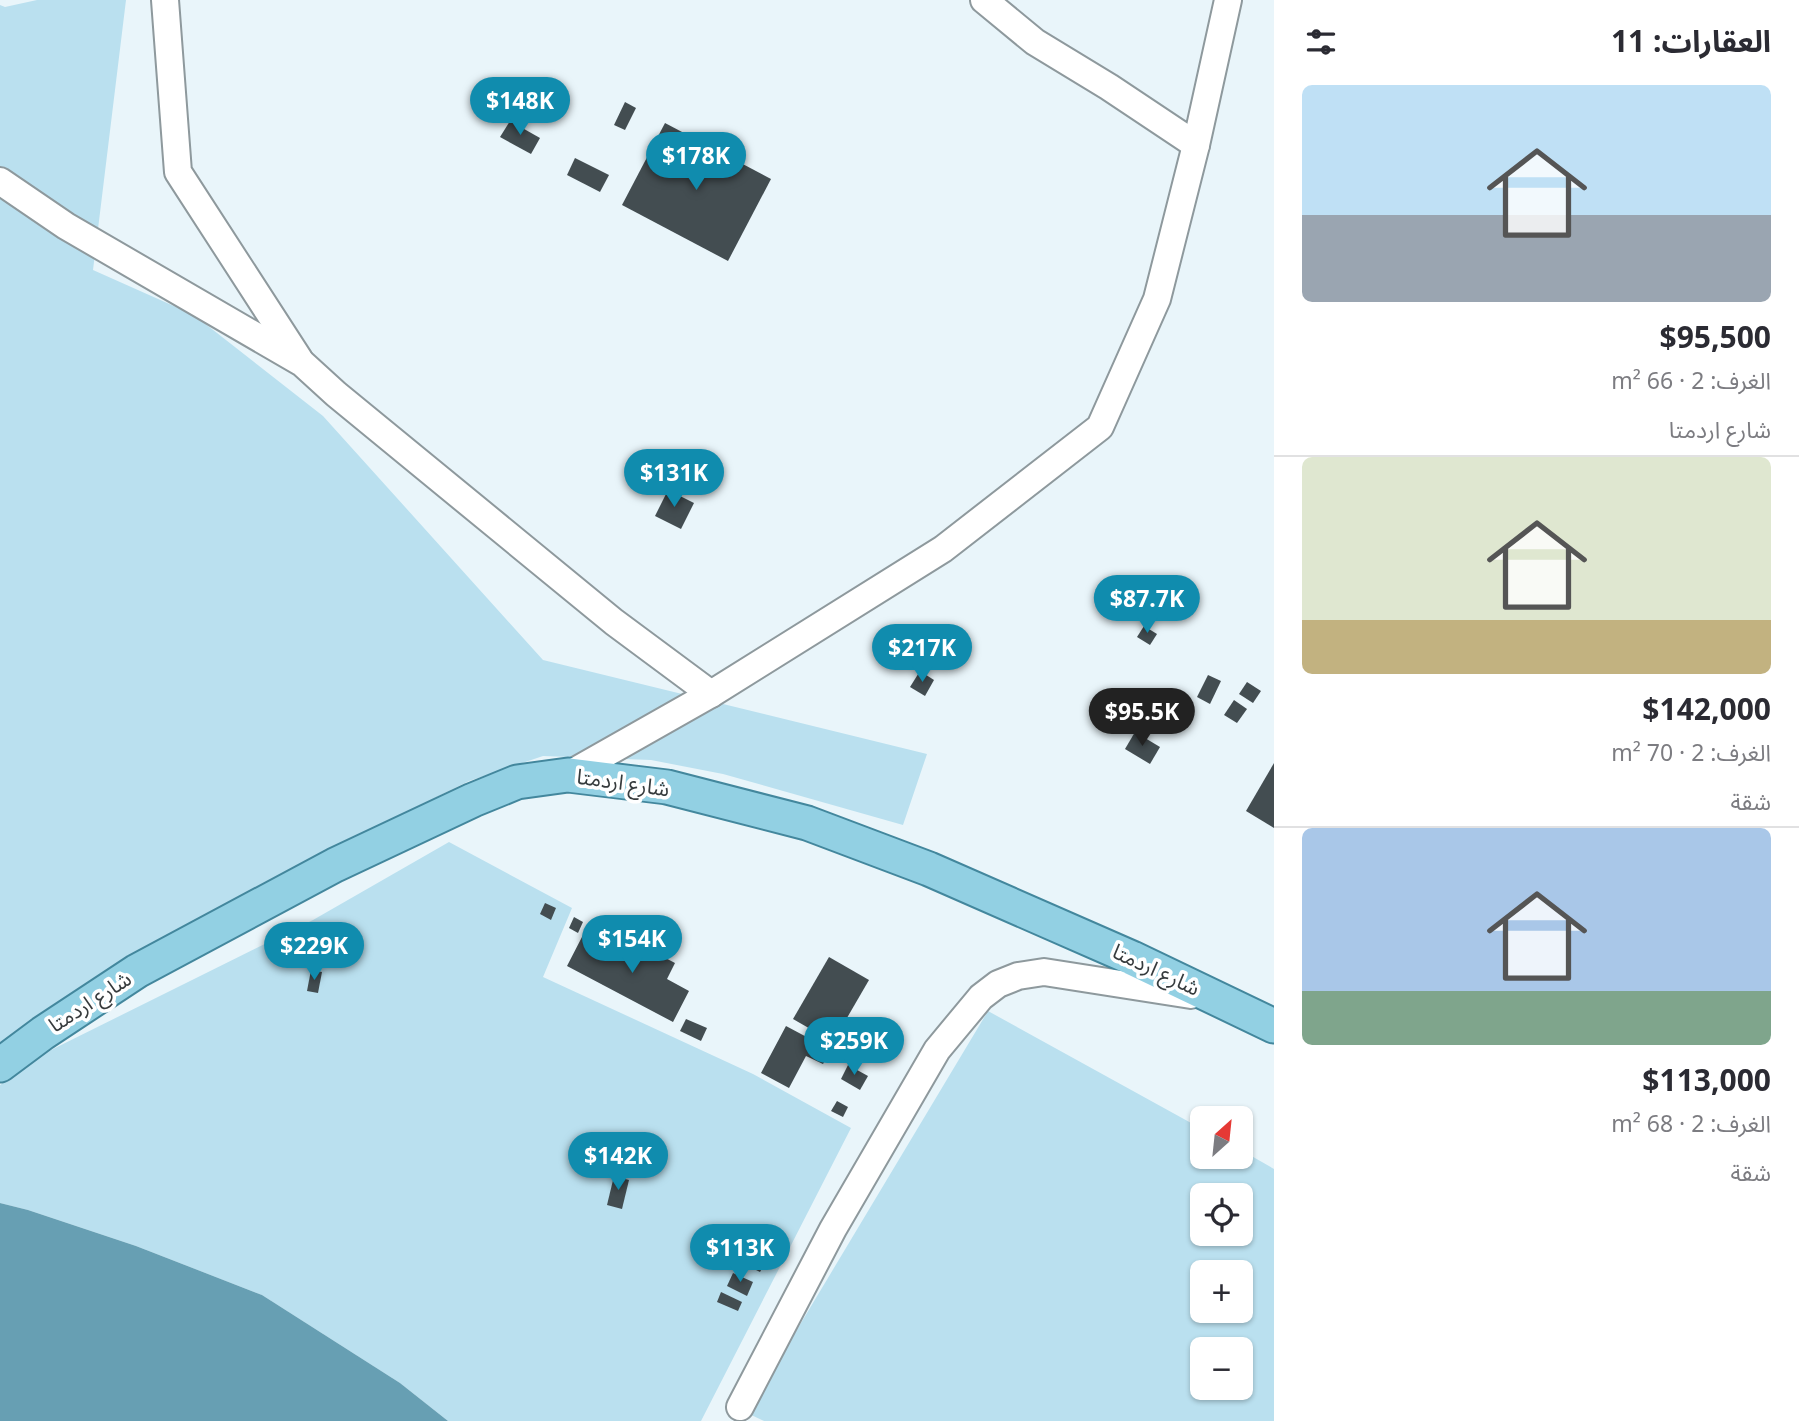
<!DOCTYPE html>
<html lang="ar">
<meta charset="utf-8">
<style>
body{margin:0;font-family:"Noto Sans","Noto Sans Arabic",sans-serif;background:#f7f7f7;color:#2b2b33;direction:rtl;height:100vh;display:flex;flex-direction:column;font-size:26px;white-space:nowrap}
*{box-sizing:border-box;margin:0}
p{font-size:23px;color:#7c7c81}
.icon{flex:none;width:38px;height:38px;fill:none;stroke:currentColor;stroke-width:2;stroke-linecap:round;stroke-linejoin:round}
.map{position:relative;flex:1;overflow:hidden;direction:ltr}
.details{display:flex;flex-direction:column;background:#fff;width:525px}
.details>*{flex:none}
.needle{width:46px;rotate:27deg}
.buttons{position:absolute;left:1190px;top:1106px;display:grid;gap:14px}
.buttons a{display:grid;place-items:center;width:63px;height:63px;border-radius:10px;background:#fff;box-shadow:0 2px 5px #0004;font-size:35px}
.price{position:absolute;translate:-50% -60px;padding:0 16px;border-radius:24px;background:#108cae;color:#fff;font-size:23px;line-height:46px;filter:drop-shadow(0 2px 4px #0008)}
.price::after{content:'';position:absolute;left:50%;top:42px;width:21px;height:16px;margin-left:-10px;background:inherit;clip-path:polygon(0 0,100% 0,50% 100%)}
.price.selected{background:#222;color:#fff}
ul{padding:0;list-style:none}
li{display:grid;align-content:center;gap:14px;height:371px;padding:0 28px}
li+li{border-top:2px solid #e1e1e2}
li span{display:grid;place-items:center;height:217px;border-radius:10px;color:#555}
li>.icon{margin-inline-start:auto}
span .icon{width:126px;height:126px;fill:#fffc;stroke-width:1}
li b{font-size:30px}
h2{display:flex;justify-content:space-between;align-items:center;height:84px;padding:0 28px;font-size:30px}
main{display:flex;flex:1;min-height:0}
.map>svg:first-child{display:block}
</style>
<main>
<section class="details">
<h2>العقارات: 11<svg class="icon" aria-label="filters" viewBox="0 0 24 24"><path d="M4 7h16M4 17h16"/><circle cx="9" cy="7" r="2"/><circle cx="15" cy="17" r="2"/></svg></h2>
<ul>
<li><span style="background:linear-gradient(#bfe0f5 60%,#9aa5b1 0)"><svg class="icon" aria-label="home" viewBox="0 0 24 24"><path d="M3 11l9-7 9 7M6 9v11h12V9"/></svg></span><div><b>$95,500</b><p>الغرف: 2 · 66 m²</p><p>شارع اردمتا</p></div></li>
<li><span style="background:linear-gradient(#dfe7d0 75%,#c2b280 0)"><svg class="icon" aria-label="home" viewBox="0 0 24 24"><path d="M3 11l9-7 9 7M6 9v11h12V9"/></svg></span><div><b>$142,000</b><p>الغرف: 2 · 70 m²</p><p>شقة</p></div></li>
<li><span style="background:linear-gradient(#a9c7e8 75%,#7fa58c 0)"><svg class="icon" aria-label="home" viewBox="0 0 24 24"><path d="M3 11l9-7 9 7M6 9v11h12V9"/></svg></span><div><b>$113,000</b><p>الغرف: 2 · 68 m²</p><p>شقة</p></div></li>
</ul>
</section>
<div class="map">
<svg width="1274" height="1421" viewBox="0 0 1274 1421">
<rect width="100%" height="100%" fill="#e9f5fa"/>
<g fill="#bae0ef" fill-rule="evenodd">
<path d="M37,0H126L93,270L194,315L323,416L543,660L927,754L903,825L723,774L651,760L543,756L469,781L291,869L85,988L0,1045V5L5,7Z"/>
<path d="M449,842L572,908L543,977L753,1074L851,1128L701,1421H448L400,1383L262,1295L136,1246L28,1210L0,1203V1085L41,1055L313,920Z"/>
<path d="M988,1011L1202,1129V1157H1241V1150L1274,1169V1421H764L747,1413ZM1202,1195H1241V1234H1202ZM1202,1272H1241V1311H1202ZM1202,1349H1241V1388H1202Z"/>
</g>
<path fill="#679fb3" d="M0,1203L28,1210L136,1246L262,1295L400,1383L448,1421H0Z"/>
<g fill="#434d51">
<path d="M625,102L636,108L625,130L614,125Z"/>
<path d="M510,121L540,138L531,154L500,137Z"/>
<path d="M665,123L771,179L728,261L622,205Z"/>
<path d="M575,158L609,175L600,192L567,175Z"/>
<path d="M668,490L694,503L681,529L655,516Z"/>
<path d="M1144,626L1157,634L1150,645L1137,637Z"/>
<path d="M920,671L934,680L925,696L910,687Z"/>
<path d="M1208,675L1221,681L1210,704L1197,697Z"/>
<path d="M1247,682L1261,691L1253,703L1239,694Z"/>
<path d="M1106,697L1119,703L1112,717L1099,711Z"/>
<path d="M1234,700L1247,709L1237,723L1224,715Z"/>
<path d="M1135,732L1160,747L1150,764L1125,749Z"/>
<path d="M1274,763V828L1246,811Z"/>
<path d="M545,903L556,908L551,920L540,914Z"/>
<path d="M574,917L583,922L578,933L569,928Z"/>
<path d="M583,935L621,955L629,939L675,963L667,979L689,991L673,1022L567,966Z"/>
<path d="M829,957L869,980L833,1042L793,1019Z"/>
<path d="M311,970L322,972L318,993L307,991Z"/>
<path d="M686,1019L707,1028L701,1041L680,1031Z"/>
<path d="M786,1026L831,1050L823,1064L806,1056L789,1088L761,1073Z"/>
<path d="M848,1065L868,1076L860,1090L841,1079Z"/>
<path d="M837,1101L848,1107L843,1117L831,1111Z"/>
<path d="M614,1176L629,1180L622,1209L607,1205Z"/>
<path d="M756,1229L777,1239L772,1250L751,1239Z"/>
<path d="M745,1251L766,1261L760,1272L740,1262Z"/>
<path d="M733,1273L753,1282L747,1296L727,1286Z"/>
<path d="M721,1292L742,1302L738,1311L717,1302Z"/>
</g>
<g fill="none" stroke-linecap="round" stroke-linejoin="round">
<defs>
<g id="minor">
<path d="M165,0L178,172L299,359"/>
<path d="M984,0L1035,42L1109,87L1196,145"/>
<path d="M0,181L66,226L302,363L336,394L614,622L711,694"/>
<path d="M568,775L711,694L943,549L1100,427L1157,299L1196,145L1228,0"/>
<path d="M740,1407L833,1229L937,1050L981,997L998,984L1018,976L1044,972L1191,995"/>
</g>
<path id="major" d="M0,1065L43,1033L137,971L335,865L473,800L517,782L568,775L667,787L807,823L929,869L1132,958L1274,1026"/>
</defs>
<use href="#minor" stroke="#8e999d" stroke-width="30"/>
<use href="#major" stroke="#43879d" stroke-width="37"/>
<use href="#minor" stroke="#fff" stroke-width="26"/>
<use href="#major" stroke="#92d0e3" stroke-width="33"/>
</g>
<g text-anchor="middle" stroke-width="7" stroke-linejoin="round" paint-order="stroke">
<g font-size="21" fill="#363b3d" stroke="#fff">
<text transform="translate(623 783) rotate(8)" y="7">شارع اردمتا</text>
<text transform="translate(1156 970) rotate(25)" y="7">شارع اردمتا</text>
<text transform="translate(90 1002) rotate(-33)" y="7">شارع اردمتا</text>
</g>
</g>
</svg>
<div class="buttons">
<a><svg class="needle" viewBox="-14 -14 28 28"><path d="M0-13l5 13h-10z" fill="#e53935"/><path d="M0 13l5-13h-10z" fill="#7c7c81"/></svg></a>
<a><svg class="icon" aria-label="locate" viewBox="0 0 24 24"><circle cx="12" cy="12" r="6"/><path d="M12 2v4M12 18v4M2 12h4M18 12h4"/></svg></a>
<a>+</a>
<a>−</a>
</div>
<b class="price" style="left:520px;top:137px">$148K</b>
<b class="price" style="left:696px;top:192px">$178K</b>
<b class="price" style="left:674px;top:509px">$131K</b>
<b class="price" style="left:1147px;top:635px">$87.7K</b>
<b class="price" style="left:922px;top:684px">$217K</b>
<b class="price selected" style="left:1142px;top:748px">$95.5K</b>
<b class="price" style="left:632px;top:975px">$154K</b>
<b class="price" style="left:314px;top:982px">$229K</b>
<b class="price" style="left:854px;top:1077px">$259K</b>
<b class="price" style="left:618px;top:1192px">$142K</b>
<b class="price" style="left:740px;top:1284px">$113K</b>
</div>
</main>
